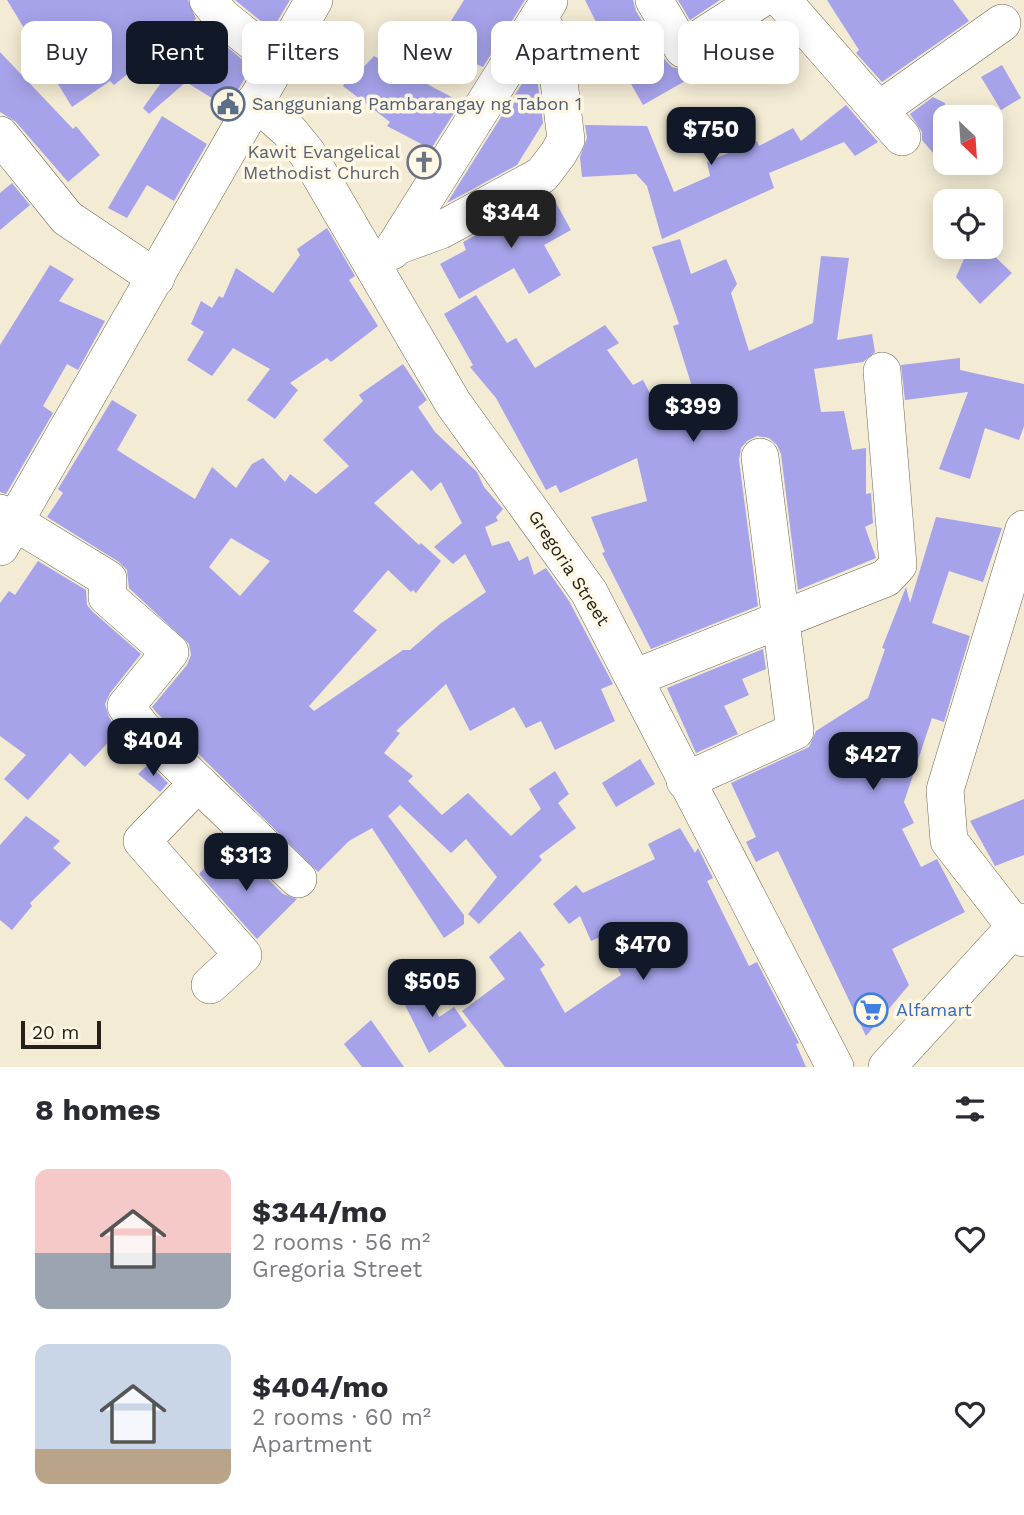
<!DOCTYPE html>
<meta charset="utf-8">
<style>
body{margin:0;font-family:"Work Sans",sans-serif;background:#f2f2f3;color:#2b2b33;height:100vh;display:flex;flex-direction:column;font-size:26px;white-space:nowrap}
*{box-sizing:border-box;margin:0}
p{font-size:23px;color:#7c7c81}
.icon{flex:none;width:38px;height:38px;fill:none;stroke:currentColor;stroke-width:2;stroke-linecap:round;stroke-linejoin:round}
.map{position:relative;height:1067px;overflow:hidden}
.details{display:flex;flex-direction:column;background:#fff;flex:1}
.details>*{flex:none}
.guide{position:absolute;left:21px;top:21px;width:984px;height:63px;display:flex;gap:14px}
.needle{width:46px;rotate:155deg}
.fabs{position:absolute;left:933px;top:105px;display:grid;gap:14px}
.fabs a{display:grid;place-items:center;width:70px;height:70px;border-radius:14px;background:#fff;box-shadow:0 4px 18px #0003;font-size:35px}
.scale{position:absolute;left:21px;bottom:18px;width:80px;box-sizing:border-box;padding-left:7px;border:4px solid #242118;border-top:0;font-size:19px;line-height:24px;white-space:nowrap;color:#242118;-webkit-text-stroke:5px #fff8e6;paint-order:stroke}
.price{position:absolute;translate:-50% -60px;padding:0 16px;border-radius:14px;background:#111827;color:#fff;font-size:23px;line-height:46px;filter:drop-shadow(0 2px 4px #0008)}
.price::after{content:'';position:absolute;left:50%;top:42px;width:21px;height:16px;margin-left:-10px;background:inherit;clip-path:polygon(0 0,100% 0,50% 100%)}
.price.active{background:#222;color:#fff}
ul{padding:0;list-style:none}
li{display:flex;align-items:center;gap:21px;height:175px;padding:0 35px}
li span{display:grid;place-items:center;flex:none;width:196px;height:140px;border-radius:14px;color:#555}
li>.icon{margin-inline-start:auto}
span .icon{width:84px;height:84px;fill:#fffc;stroke-width:1}
li b{font-size:30px}
h2{display:flex;justify-content:space-between;align-items:center;height:84px;padding:0 35px;font-size:30px}
.chip{padding:0 24px;border-radius:14px;background:#fff;box-shadow:0 4px 18px #0003;font-size:24px;line-height:63px}
.chip.active{background:#111827;color:#fff}
.map>svg:first-child{display:block}
</style>
<div class="map">
<svg width="1024" height="1067" viewBox="0 0 1024 1067">
<rect width="100%" height="100%" fill="#f3ebd4"/>
<g fill="#a6a3ea" fill-rule="evenodd">
<path d="M7,0H188L196,19L114,85L110,81L72,107Z"/>
<path d="M235,0H290L272,30Z"/>
<path d="M464,0H525L483,67L436,45Z"/>
<path d="M585,0H633L636,11L665,60L672,67L683,70L694,67L752,29L757,39L724,58L730,66L706,79L701,72L643,105L626,75L623,76Z"/>
<path d="M678,0H720L690,20Z"/>
<path d="M827,0H953L969,21L882,82L856,53L859,50Z"/>
<path d="M202,26L251,67L228,108L186,82L149,114L143,108Z"/>
<path d="M0,52L73,129L76,126L100,155L68,182L16,122L0,112Z"/>
<path d="M374,56L461,102L431,149L387,126L390,122L343,86L352,70L358,73Z"/>
<path d="M1002,65L1021,98L1001,110L981,77Z"/>
<path d="M530,71L537,77L543,123L517,165L447,203Z"/>
<path d="M933,97L945,103V167L922,140V132L910,114Z"/>
<path d="M846,105L878,142L855,156L844,142L769,173L774,188L662,239L647,186L636,174L582,177L580,157L587,138L585,125L647,126L674,192L710,176L707,162L757,141L759,146L793,128L801,141Z"/>
<path d="M162,116L207,144L174,201L147,185L127,218L108,208Z"/>
<path d="M12,183L30,205L0,230V193Z"/>
<path d="M551,194L571,230L544,245L561,275L529,294L514,268L459,299L440,264L466,250L463,242Z"/>
<path d="M327,228L355,276L349,280L378,326L331,362L327,358L290,383L298,390L275,419L247,400L270,369L233,348L212,376L187,360L204,332L191,324L201,301L212,308L219,296L223,298L236,268L273,293L300,255L297,249Z"/>
<path d="M680,239L691,274L726,259L737,284L731,293L749,351L813,323L821,256L849,258L837,340L872,334L875,352L863,362L814,369L821,412L844,411L852,450L866,448V494L871,493L873,523L865,527L876,558L798,590L781,454L777,445L769,438L757,436L747,441L741,448L739,460L758,606L651,649L602,553L605,552L591,517L647,501L637,458L560,493L556,485L546,490L496,398L470,367L473,365L444,314L476,295L507,343L516,338L535,368L605,325L619,343L607,350L633,385L643,380L656,405L694,393L673,326L679,324L652,247Z"/>
<path d="M976,247H985L1012,273L980,304L956,277L964,259Z"/>
<path d="M50,265L74,279L59,301L105,321L78,370L67,364L43,406L53,413L6,494L0,492V345Z"/>
<path d="M960,358V370L1024,384V426L1019,440L985,428L970,479L939,469L968,392L905,400L901,365Z"/>
<path d="M403,364L427,400L418,407L435,432L477,472L484,487L503,509L496,517L498,521L485,527L492,546L509,541L519,561L528,556L534,575L546,568L569,601L613,684L601,689L615,721L555,750L541,721L526,728L514,707L470,731L446,684L396,731L400,733L384,753L413,776L408,781L442,815L468,793L511,836L541,809L529,789L555,771L569,794L558,803L576,828L539,856L542,860L479,924L468,914L497,877L466,839L451,853L400,805L388,816L464,915V924L444,938L372,828L349,841L318,872L157,713L152,707L187,665L191,655L189,644L129,588L127,570L119,562L47,517L63,493L58,489L112,400L137,415L117,450L195,499L212,467L236,488L252,464L263,458L285,482L290,474L316,494L349,466L323,440L363,401L359,395ZM412,470L431,491L441,482L462,523L434,547L453,564L465,554L486,592L440,624L410,650H403L314,711L309,706L377,630L353,611L388,570L411,592L413,590L416,593L441,561L421,543L419,545L374,503ZM231,538L270,561L240,596L209,567Z"/>
<path d="M936,517L1002,528L983,582L949,571L932,623L970,636L944,722L932,718L904,802L914,823L902,829L921,867L937,859L965,912L892,949L909,985L866,1036L778,851L756,862L746,842L756,837L731,783L809,747L816,731L868,698L885,649L882,648L906,587L910,603Z"/>
<path d="M38,561L86,590L87,605L93,612L141,654L110,693L105,704L109,717L118,732L85,767L70,753L28,800L4,779L26,755L0,736V603L9,591L15,595Z"/>
<path d="M763,649L766,669L742,679L749,695L724,706L738,734L696,753L667,688Z"/>
<path d="M640,759L655,784L616,807L602,783Z"/>
<path d="M149,764L168,783L160,792L138,774Z"/>
<path d="M1024,799V855L995,866L970,821Z"/>
<path d="M26,816L60,841L53,848L71,863L30,903L32,906L12,930L0,920V845Z"/>
<path d="M680,828L695,853L698,848L713,878L707,881L749,966L757,962L799,1043L796,1044L806,1067H505L462,1011L505,979L489,957L520,931L545,965L540,969L565,1013L621,975L602,936L591,941L580,916L569,924L553,904L576,885L583,893L655,859L648,844Z"/>
<path d="M222,849L256,877L261,872L283,894L297,899L257,939L199,874Z"/>
<path d="M423,983L439,1017L454,1007L467,1026L429,1053L401,997Z"/>
<path d="M371,1020L404,1067H362L344,1044Z"/>
</g>
<g fill="none" stroke-linecap="round" stroke-linejoin="round">
<defs>
<g id="minor">
<path d="M208,0L222,17L278,62"/>
<path d="M654,0L683,49L759,0"/>
<path d="M782,0L902,137"/>
<path d="M255,101L289,131L307,153L453,403L589,592L835,1067"/>
<path d="M879,110L1002,23"/>
<path d="M0,135L67,218L156,278"/>
<path d="M397,246L441,230L542,175L558,154L566,140L558,73L547,32L539,17"/>
<path d="M392,251L549,1"/>
<path d="M0,513L108,579L107,597L170,652L126,706L141,727L198,783L142,841L243,955L210,985"/>
<path d="M1024,529L945,790L949,841L1024,938"/>
<path d="M0,547L314,0"/>
<path d="M634,678L886,578L898,565L882,371"/>
<path d="M685,781L795,731L760,457"/>
<path d="M198,783L298,879"/>
<path d="M887,1067L1015,927L1024,922"/>
</g>
</defs>
<use href="#minor" stroke="#6d6653" stroke-width="38"/>
<use href="#minor" stroke="#fff" stroke-width="37"/>
</g>
<defs>
<symbol id="civic-ring" viewBox="-11 -11 22 22"><circle r="9.5" fill="#fff8e6" stroke="#5c6f8a" stroke-width="1.5"/><path d="M-.6-6.5H3V-4.5H.6V-3L4-1V1h2V6H-6V1h2V-1L-.6-3ZM-1.2 2.5V6h2.4V2.5Z" fill="#5c6f8a"/></symbol>
<symbol id="church-ring" viewBox="-11 -11 22 22"><circle r="9.5" fill="#fff8e6" stroke="#6b7280" stroke-width="1.5"/><path d="M-1.2-6h2.4v3.5h3.3v2.4h-3.3V6h-2.4V-.1h-3.3v-2.4h3.3Z" fill="#6b7280"/></symbol>
<symbol id="supermarket-ring" viewBox="-11 -11 22 22"><circle r="9.5" fill="#fff8e6" stroke="#3f7fe0" stroke-width="1.5"/><path d="M-6-5.5h2.5l.6 2H6L4.5 2H-2.5L-4.4-4H-6ZM-1.5 3.2a1.3 1.3 0 1 0 .1 0ZM3 3.2a1.3 1.3 0 1 0 .1 0Z" fill="#3f7fe0"/></symbol>
</defs>
<g fill-rule="evenodd">
<use href="#civic-ring" x="209" y="85" width="38" height="38"/>
<use href="#church-ring" x="405" y="143" width="38" height="38"/>
<use href="#supermarket-ring" x="852" y="991" width="38" height="38"/>
</g>
<g text-anchor="middle" stroke-width="7" stroke-linejoin="round" paint-order="stroke">
<g font-size="18" fill="#4e5e75" stroke="#fff8e6" text-anchor="start">
<text x="252" y="110">Sangguniang Pambarangay ng Tabon 1</text>
</g>
<g font-size="18" fill="#5b616d" stroke="#fff8e6" text-anchor="end">
<text x="400" y="158">Kawit Evangelical<tspan x="400" dy="21">Methodist Church</tspan></text>
</g>
<g font-size="18" fill="#242118" stroke="#fff8e6">
<text transform="translate(569 568) rotate(57)" y="6">Gregoria Street</text>
</g>
<g font-size="18" fill="#366cbe" stroke="#fff8e6" text-anchor="start">
<text x="896" y="1016">Alfamart</text>
</g>
</g>
</svg>
<div class="fabs">
<a><svg class="needle" viewBox="-14 -14 28 28"><path d="M0-13l5 13h-10z" fill="#e53935"/><path d="M0 13l5-13h-10z" fill="#7c7c81"/></svg></a>
<a><svg class="icon" aria-label="locate" viewBox="0 0 24 24"><circle cx="12" cy="12" r="6"/><path d="M12 2v4M12 18v4M2 12h4M18 12h4"/></svg></a>
</div>
<div class="scale">20 m</div>
<b class="price" style="left:711px;top:167px">$750</b>
<b class="price active" style="left:511px;top:250px">$344</b>
<b class="price" style="left:693px;top:444px">$399</b>
<b class="price" style="left:153px;top:778px">$404</b>
<b class="price" style="left:873px;top:792px">$427</b>
<b class="price" style="left:246px;top:893px">$313</b>
<b class="price" style="left:643px;top:982px">$470</b>
<b class="price" style="left:432px;top:1019px">$505</b>
<div class="guide">
<a class="chip">Buy</a>
<a class="chip active">Rent</a>
<a class="chip">Filters</a>
<a class="chip">New</a>
<a class="chip">Apartment</a>
<a class="chip">House</a>
</div>
</div>
<section class="details">
<h2>8 homes<svg class="icon" aria-label="filters" viewBox="0 0 24 24"><path d="M4 7h16M4 17h16"/><circle cx="9" cy="7" r="2"/><circle cx="15" cy="17" r="2"/></svg></h2>
<ul>
<li><span style="background:linear-gradient(#f6c9c9 60%,#9aa5b1 0)"><svg class="icon" aria-label="home" viewBox="0 0 24 24"><path d="M3 11l9-7 9 7M6 9v11h12V9"/></svg></span><div><b>$344/mo</b><p>2 rooms · 56 m²</p><p>Gregoria Street</p></div><svg class="icon" aria-label="heart" viewBox="0 0 24 24"><path d="M12 20l-8-8c-3-5 5-10 8-4 3-6 11-1 8 4z"/></svg></li>
<li><span style="background:linear-gradient(#c9d6e8 75%,#b9a48a 0)"><svg class="icon" aria-label="home" viewBox="0 0 24 24"><path d="M3 11l9-7 9 7M6 9v11h12V9"/></svg></span><div><b>$404/mo</b><p>2 rooms · 60 m²</p><p>Apartment</p></div><svg class="icon" aria-label="heart" viewBox="0 0 24 24"><path d="M12 20l-8-8c-3-5 5-10 8-4 3-6 11-1 8 4z"/></svg></li>
</ul>
</section>
